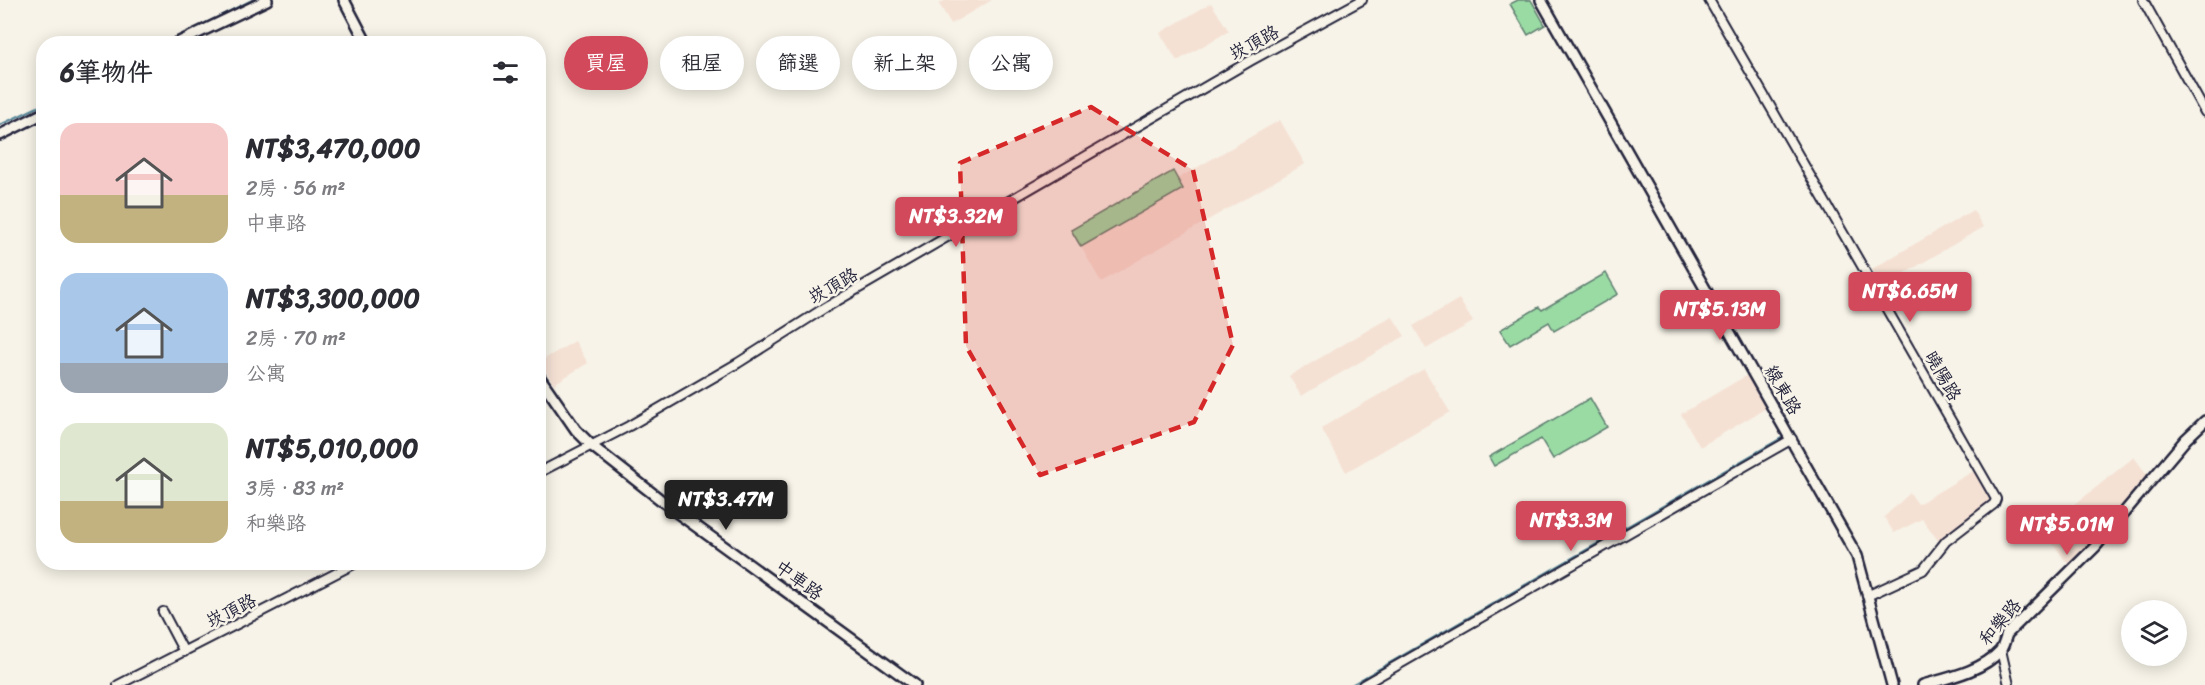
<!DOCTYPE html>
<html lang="zh-TW">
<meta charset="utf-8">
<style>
body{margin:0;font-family:Sriracha,"LXGW WenKai TC",sans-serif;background:#f7f7f7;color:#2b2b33;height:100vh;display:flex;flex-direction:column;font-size:22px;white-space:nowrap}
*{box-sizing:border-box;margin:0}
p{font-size:20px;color:#7c7c81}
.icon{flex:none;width:33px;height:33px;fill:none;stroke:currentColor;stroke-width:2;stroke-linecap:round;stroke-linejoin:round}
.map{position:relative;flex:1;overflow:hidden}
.drawer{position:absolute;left:36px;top:36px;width:510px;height:534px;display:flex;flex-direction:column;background:#fff;border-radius:24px;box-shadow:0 3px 15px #0003}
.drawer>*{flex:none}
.guide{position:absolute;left:564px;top:36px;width:570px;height:54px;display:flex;gap:12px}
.controls{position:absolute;left:2121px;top:600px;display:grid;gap:12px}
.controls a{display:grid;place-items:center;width:66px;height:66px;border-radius:50%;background:#fff;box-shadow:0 3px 15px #0003;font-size:30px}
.price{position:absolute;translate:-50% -51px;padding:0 14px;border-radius:6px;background:#d1495b;color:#fff;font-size:20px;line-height:39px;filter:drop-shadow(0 2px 3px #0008)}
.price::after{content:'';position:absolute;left:50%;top:36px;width:18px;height:14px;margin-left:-9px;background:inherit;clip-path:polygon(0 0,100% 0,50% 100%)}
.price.selected{background:#222;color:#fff}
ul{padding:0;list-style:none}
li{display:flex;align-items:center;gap:18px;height:150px;padding:0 24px}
li span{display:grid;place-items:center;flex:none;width:168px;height:120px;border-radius:18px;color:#555}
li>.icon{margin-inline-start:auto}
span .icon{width:72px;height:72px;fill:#fffc;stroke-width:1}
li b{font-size:26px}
h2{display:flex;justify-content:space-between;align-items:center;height:72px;padding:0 24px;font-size:26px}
.pill{padding:0 21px;border-radius:27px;background:#fff;box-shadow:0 3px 15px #0003;font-size:21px;line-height:54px}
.pill.selected{background:#d1495b;color:#fff}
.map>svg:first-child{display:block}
</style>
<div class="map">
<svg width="2205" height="685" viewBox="0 0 2205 685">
<rect width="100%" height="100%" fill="#f7f3e8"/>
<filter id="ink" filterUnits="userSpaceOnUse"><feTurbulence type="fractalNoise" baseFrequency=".0167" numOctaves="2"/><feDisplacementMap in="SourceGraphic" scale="12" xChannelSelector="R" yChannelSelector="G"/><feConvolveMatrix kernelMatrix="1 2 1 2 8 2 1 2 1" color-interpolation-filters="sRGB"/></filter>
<g filter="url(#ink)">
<g fill="#f5e1d4">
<path d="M946,0H992L951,24L939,4Z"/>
<path d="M1211,3L1229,31L1177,61L1160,33Z"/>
<path d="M1280,120L1305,164L1101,282L1081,247L1182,189L1177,179Z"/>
<path d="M1973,210L1983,227L1882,287L1872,269Z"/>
<path d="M1459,299L1473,322L1426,349L1413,326Z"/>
<path d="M1392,316L1405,336L1301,396L1289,376Z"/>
<path d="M575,341L588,363L554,384L539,362Z"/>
<path d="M1424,369L1450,412L1346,472L1321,428Z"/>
<path d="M1749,374L1768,407L1700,447L1681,414Z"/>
<path d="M2134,457L2151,480L2073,571L2043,530Z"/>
<path d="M1975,470L1994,504L1940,543L1922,519L1894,533L1884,517L1910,493L1918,504Z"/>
</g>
<g fill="#9adba4" stroke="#5e7e70" stroke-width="1.5">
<path d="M1518,0H1531L1545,25L1528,35L1510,4Z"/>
<path d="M1173,171L1183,189L1081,247L1071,230Z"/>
<path d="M1606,273L1618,294L1554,331L1549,322L1510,345L1500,330L1539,307L1542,310Z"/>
<path d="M1590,398L1607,427L1553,459L1541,439L1494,466L1489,457Z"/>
</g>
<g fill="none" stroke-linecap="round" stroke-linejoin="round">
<g stroke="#58879a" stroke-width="2">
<path d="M164,44L252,0"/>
<path d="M0,125L44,104"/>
<path d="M1351,685L1783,437"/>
</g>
<defs>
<g id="minor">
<path d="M1709,0L1996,499L1994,504L1946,541L1923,570L1867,596"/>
<path d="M2143,0L2205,112"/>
<path d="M538,473L629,426L738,363L823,309L1250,61L1362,0"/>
<path d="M163,612L184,652"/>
<path d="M2001,650L2009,685"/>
<path d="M118,685L358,562"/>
<path d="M1363,685L1792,439"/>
</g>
<g id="tertiary">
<path d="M344,0L367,44"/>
<path d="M1541,0L1857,556L1892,685"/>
<path d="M175,44L267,0"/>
<path d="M0,135L44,113"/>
<path d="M538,375L576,430L592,446L675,511L915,685"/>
<path d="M1923,685C1948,678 1982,671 2000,651C2004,646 2005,639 2007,634L2095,547L2186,439L2205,421"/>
</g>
</defs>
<use href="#minor" stroke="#22223b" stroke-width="12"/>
<use href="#tertiary" stroke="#22223b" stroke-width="14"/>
<use href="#minor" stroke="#f7f3e8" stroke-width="8"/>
<use href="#tertiary" stroke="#f7f3e8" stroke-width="9"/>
</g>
</g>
<path fill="#d62828" fill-opacity="0.2" stroke="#d62828" stroke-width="4.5" stroke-dasharray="12 8" stroke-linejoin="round" d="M1091,107L1193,170L1233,345L1194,422L1040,475L966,346L960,163Z"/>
<g text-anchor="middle" stroke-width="5" stroke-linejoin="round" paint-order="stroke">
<g font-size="18" fill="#22223b" stroke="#f7f3e8">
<text transform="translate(1254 43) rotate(-29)" y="6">崁頂路</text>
<text transform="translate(833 286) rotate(-30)" y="6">崁頂路</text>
<text transform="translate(1943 376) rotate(60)" y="6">曉陽路</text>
<text transform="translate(1783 390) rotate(60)" y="6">線東路</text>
<text transform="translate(799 580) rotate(36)" y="6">中車路</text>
<text transform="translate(231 611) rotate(-27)" y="6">崁頂路</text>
<text transform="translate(2000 622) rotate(-50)" y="6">和樂路</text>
</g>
</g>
</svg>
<div class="controls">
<a><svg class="icon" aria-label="layers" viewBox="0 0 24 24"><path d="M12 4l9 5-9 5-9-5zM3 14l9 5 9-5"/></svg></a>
</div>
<b class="price" style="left:956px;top:248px">NT$3.32M</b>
<b class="price" style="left:1910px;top:323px">NT$6.65M</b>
<b class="price" style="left:1720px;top:341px">NT$5.13M</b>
<b class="price selected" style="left:726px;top:531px">NT$3.47M</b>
<b class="price" style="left:1571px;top:552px">NT$3.3M</b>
<b class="price" style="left:2067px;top:556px">NT$5.01M</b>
<div class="guide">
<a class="pill selected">買屋</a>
<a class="pill">租屋</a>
<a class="pill">篩選</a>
<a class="pill">新上架</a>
<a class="pill">公寓</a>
</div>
<section class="drawer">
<h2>6筆物件<svg class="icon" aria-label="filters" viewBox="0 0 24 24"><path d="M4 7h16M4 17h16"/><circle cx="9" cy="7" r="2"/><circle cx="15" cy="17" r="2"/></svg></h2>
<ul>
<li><span style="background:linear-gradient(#f6c9c9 60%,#c2b280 0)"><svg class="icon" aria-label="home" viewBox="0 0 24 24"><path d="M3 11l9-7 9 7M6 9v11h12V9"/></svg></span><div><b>NT$3,470,000</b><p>2房 · 56 m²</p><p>中車路</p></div></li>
<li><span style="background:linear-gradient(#a9c7e8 75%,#9aa5b1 0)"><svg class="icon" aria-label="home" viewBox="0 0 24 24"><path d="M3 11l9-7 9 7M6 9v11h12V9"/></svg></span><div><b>NT$3,300,000</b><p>2房 · 70 m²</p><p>公寓</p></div></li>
<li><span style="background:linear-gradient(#dfe7d0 65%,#c2b280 0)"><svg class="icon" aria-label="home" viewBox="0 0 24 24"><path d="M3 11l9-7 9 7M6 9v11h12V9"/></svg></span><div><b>NT$5,010,000</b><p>3房 · 83 m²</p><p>和樂路</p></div></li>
</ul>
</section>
</div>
